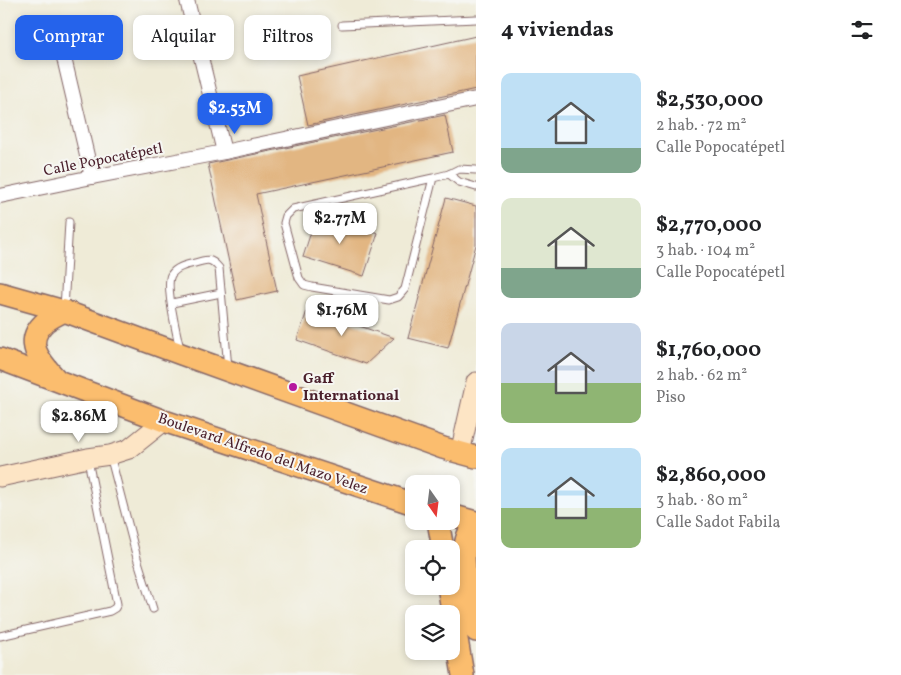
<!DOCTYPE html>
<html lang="es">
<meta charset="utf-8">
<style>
body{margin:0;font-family:Vollkorn,serif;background:#f6f6f6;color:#202124;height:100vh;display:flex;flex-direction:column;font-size:19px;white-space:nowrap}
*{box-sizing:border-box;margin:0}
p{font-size:16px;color:#757577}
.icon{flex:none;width:28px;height:28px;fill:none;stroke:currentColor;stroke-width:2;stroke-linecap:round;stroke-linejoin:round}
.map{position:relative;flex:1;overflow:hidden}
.sheet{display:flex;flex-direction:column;background:#fff;width:425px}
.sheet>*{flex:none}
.hud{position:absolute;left:15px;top:15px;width:385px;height:45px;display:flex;gap:10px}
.needle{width:32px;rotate:166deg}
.controls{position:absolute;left:405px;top:475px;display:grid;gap:10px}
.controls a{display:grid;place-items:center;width:55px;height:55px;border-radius:10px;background:#fff;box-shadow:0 2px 8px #0003;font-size:25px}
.price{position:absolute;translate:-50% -42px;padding:0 11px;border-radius:10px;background:#fff;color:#222;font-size:16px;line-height:32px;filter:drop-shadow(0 1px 2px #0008)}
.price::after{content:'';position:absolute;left:50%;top:30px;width:15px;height:11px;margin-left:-8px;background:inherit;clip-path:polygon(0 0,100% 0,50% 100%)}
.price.on{background:#2563eb;color:#fff}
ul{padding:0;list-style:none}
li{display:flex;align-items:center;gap:15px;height:125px;padding:0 25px}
li span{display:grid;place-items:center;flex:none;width:140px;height:100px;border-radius:10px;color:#555}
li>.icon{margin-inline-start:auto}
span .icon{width:60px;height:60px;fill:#fffc;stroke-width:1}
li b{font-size:21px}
h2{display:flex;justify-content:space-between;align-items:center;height:60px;padding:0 25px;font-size:21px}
.chip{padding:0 18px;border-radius:10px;background:#fff;box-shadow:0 2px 8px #0003;font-size:18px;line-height:45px}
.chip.on{background:#2563eb;color:#fff}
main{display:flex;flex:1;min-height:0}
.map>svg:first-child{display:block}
</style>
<main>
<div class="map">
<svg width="476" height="675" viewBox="0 0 476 675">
<rect width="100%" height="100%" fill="#f6f6f2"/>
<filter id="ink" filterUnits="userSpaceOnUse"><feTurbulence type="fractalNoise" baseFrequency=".02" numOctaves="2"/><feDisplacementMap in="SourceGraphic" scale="10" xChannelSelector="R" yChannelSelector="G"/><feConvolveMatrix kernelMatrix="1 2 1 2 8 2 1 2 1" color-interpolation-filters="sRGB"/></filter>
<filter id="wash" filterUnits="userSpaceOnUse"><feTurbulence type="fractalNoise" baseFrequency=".0096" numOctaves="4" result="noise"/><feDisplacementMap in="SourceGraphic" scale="20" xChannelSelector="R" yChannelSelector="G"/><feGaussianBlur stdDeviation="1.12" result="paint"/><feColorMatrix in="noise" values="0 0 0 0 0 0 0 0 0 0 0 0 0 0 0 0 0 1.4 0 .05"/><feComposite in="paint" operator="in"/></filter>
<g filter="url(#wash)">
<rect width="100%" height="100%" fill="#efebd7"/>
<g id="blocks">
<g fill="#e2b682">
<path d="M476,36V89L308,125L297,76Z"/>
<path d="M445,115L453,152L256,194L277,291L237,300L208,164Z"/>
<path d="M446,198L476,206V245L448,348L408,338Z"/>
<path d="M317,213L378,233L364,276L303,257Z"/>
<path d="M308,308L394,338L366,364L297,340Z"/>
</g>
</g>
</g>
<g filter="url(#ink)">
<use href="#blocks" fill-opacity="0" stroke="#846667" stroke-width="1"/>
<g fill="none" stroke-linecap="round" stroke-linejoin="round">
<defs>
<g id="lane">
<path d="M342,25L476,19"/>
<path d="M449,174L459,182L476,187"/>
<path d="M433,178L405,289L398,297L389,300L312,287L304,285L299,278L284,223L286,216L293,209L433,178L449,174L459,169L476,170"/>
<path d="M172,303L221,293"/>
<path d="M64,309L69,222"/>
<path d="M180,349C177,336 165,285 171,275C176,267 186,265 195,263C207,259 211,258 219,268L228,368"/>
<path d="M110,455L137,558L153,609"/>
<path d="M0,636L110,611L115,608L117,604L88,460"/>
</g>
<g id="street">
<path d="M187,0L224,152"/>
<path d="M56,24L92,177"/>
<path d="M0,196L92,177L224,152L476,99"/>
</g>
<g id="secondary">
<path d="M460,453L476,382"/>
<path d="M0,477L88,458L110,455L129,449L164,421"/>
</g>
<g id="primary">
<path d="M0,293L64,311L181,354L443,448L476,457"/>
<path d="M0,359L164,421L414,504"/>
<path d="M56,379C42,363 23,344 43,324C49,318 57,315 64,311"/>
<path d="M451,515L476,522"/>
<path d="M438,521L443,549"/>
<path d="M476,525C452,540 471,607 476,631"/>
<path d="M448,586L463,675"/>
</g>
</defs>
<use href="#lane" stroke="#846667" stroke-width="9"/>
<use href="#street" stroke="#846667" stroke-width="16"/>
<use href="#secondary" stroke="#846667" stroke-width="21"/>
<use href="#primary" stroke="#846667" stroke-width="24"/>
<use href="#lane" stroke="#fff" stroke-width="7"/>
<use href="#street" stroke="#fff" stroke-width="14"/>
<use href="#secondary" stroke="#fde5c5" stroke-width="19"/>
<use href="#primary" stroke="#fbbd6e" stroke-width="21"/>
</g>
</g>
<circle fill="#b5179e" stroke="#f6f6f2" stroke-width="2" cx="293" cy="387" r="5"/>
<g text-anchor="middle" stroke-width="4" stroke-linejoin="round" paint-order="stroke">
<g font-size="15" fill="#4a1f2b" stroke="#f6f6f2">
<text transform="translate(103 159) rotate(-11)" y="5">Calle Popocatépetl</text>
<text transform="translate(263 453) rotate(19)" y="5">Boulevard Alfredo del Mazo Velez</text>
</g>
<g font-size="15" font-weight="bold" fill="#4a1f2b" stroke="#f6f6f2" text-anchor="start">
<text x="303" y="383">Gaff<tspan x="303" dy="17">International</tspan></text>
</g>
</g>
</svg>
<div class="controls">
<a><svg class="needle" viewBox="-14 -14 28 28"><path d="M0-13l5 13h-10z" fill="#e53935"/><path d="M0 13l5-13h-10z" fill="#757577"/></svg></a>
<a><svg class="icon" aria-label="locate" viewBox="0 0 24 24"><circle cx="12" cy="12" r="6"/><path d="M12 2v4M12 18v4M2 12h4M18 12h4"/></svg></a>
<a><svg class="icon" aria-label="layers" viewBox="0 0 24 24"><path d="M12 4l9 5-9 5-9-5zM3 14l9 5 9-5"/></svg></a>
</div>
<b class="price on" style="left:235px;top:135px">$2.53M</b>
<b class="price" style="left:340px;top:245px">$2.77M</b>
<b class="price" style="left:342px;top:337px">$1.76M</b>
<b class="price" style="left:79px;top:443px">$2.86M</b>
<div class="hud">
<a class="chip on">Comprar</a>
<a class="chip">Alquilar</a>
<a class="chip">Filtros</a>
</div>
</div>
<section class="sheet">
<h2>4 viviendas<svg class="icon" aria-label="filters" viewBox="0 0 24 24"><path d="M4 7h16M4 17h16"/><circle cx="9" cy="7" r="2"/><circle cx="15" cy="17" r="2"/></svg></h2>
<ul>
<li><span style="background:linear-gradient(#bfe0f5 75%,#7fa58c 0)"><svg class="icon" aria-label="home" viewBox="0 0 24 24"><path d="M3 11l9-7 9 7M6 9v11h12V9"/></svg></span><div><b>$2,530,000</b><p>2 hab. · 72 m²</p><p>Calle Popocatépetl</p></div></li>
<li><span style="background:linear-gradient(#dfe7d0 70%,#7fa58c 0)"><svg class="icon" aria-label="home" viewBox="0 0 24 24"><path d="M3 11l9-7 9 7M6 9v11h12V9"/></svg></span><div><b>$2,770,000</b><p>3 hab. · 104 m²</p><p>Calle Popocatépetl</p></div></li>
<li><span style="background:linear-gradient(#c9d6e8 60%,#8fb573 0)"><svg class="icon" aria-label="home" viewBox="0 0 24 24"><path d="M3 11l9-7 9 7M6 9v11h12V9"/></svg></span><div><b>$1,760,000</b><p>2 hab. · 62 m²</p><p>Piso</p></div></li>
<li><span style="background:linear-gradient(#bfe0f5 60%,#8fb573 0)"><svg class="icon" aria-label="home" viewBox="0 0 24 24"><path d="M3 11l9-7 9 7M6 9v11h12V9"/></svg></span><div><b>$2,860,000</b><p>3 hab. · 80 m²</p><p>Calle Sadot Fabila</p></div></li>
</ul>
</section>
</main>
